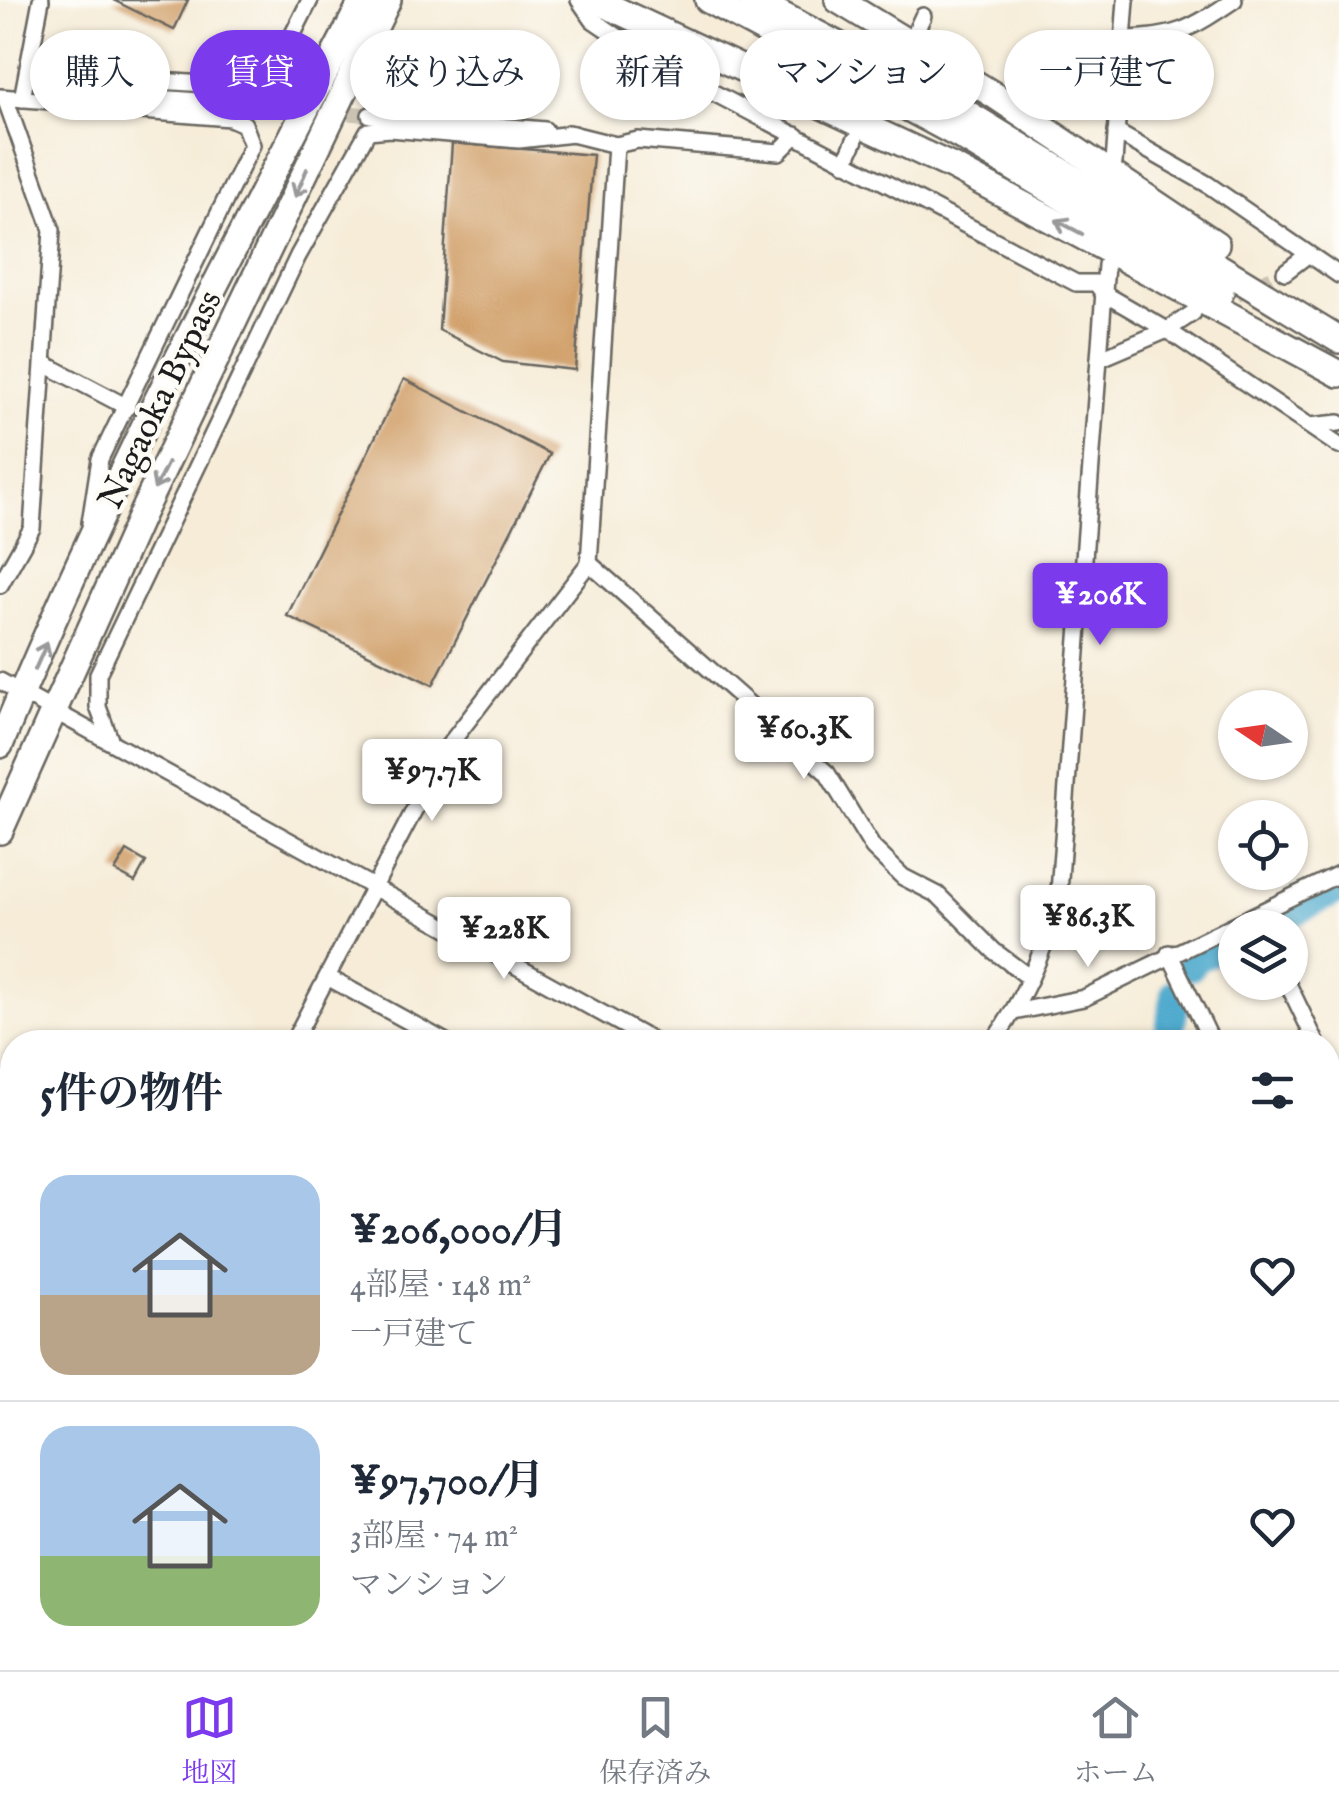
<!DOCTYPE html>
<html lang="ja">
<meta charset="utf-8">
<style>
body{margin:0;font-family:"IM FELL English","Noto Serif JP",serif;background:#f2f2f3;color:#1f2937;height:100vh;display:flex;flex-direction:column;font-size:38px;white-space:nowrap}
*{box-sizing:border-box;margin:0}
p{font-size:32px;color:#747a83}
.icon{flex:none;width:55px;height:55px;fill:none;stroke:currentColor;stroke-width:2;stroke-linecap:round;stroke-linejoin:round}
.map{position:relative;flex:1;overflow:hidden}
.drawer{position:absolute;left:0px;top:1030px;width:1340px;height:640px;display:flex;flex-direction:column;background:#fff;border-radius:40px 40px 0 0;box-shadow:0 2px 8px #0004}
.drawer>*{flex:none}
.top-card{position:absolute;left:30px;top:30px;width:1280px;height:90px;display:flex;gap:20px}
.needle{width:65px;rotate:283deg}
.controls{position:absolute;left:1218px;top:690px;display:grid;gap:20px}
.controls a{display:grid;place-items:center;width:90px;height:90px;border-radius:50%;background:#fff;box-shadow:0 2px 8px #0004;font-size:50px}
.price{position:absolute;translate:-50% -85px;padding:0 22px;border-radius:10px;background:#fff;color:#222;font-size:32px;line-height:65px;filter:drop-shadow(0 2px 5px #0008)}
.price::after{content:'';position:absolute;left:50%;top:60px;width:30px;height:22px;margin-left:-15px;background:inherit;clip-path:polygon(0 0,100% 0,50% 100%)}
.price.selected{background:#7c3aed;color:#fff}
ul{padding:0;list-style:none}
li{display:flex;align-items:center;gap:30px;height:250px;padding:0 40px}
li+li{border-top:2px solid #e0e1e3}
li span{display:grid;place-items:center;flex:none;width:280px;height:200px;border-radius:30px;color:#555}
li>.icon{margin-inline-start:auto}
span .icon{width:120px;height:120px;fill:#fffc;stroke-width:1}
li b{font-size:42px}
h2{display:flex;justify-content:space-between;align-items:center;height:120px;padding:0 40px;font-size:42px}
.pill{padding:0 35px;border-radius:45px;background:#fff;box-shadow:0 2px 8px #0004;font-size:35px;line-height:90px}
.pill.selected{background:#7c3aed;color:#fff}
.dock{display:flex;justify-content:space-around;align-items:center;height:140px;border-top:2px solid #e0e1e3;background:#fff;font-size:28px;color:#747a83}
.dock a{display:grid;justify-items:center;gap:5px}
.dock .selected{color:#7c3aed}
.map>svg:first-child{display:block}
</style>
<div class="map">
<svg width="1339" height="1670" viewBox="0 0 1339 1670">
<rect width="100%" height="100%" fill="#fdfcf7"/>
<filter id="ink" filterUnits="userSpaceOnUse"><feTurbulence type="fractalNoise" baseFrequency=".01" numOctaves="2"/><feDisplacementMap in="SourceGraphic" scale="20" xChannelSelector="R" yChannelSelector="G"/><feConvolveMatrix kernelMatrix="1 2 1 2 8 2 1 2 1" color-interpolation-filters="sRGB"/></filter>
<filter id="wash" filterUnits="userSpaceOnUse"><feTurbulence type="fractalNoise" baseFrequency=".0048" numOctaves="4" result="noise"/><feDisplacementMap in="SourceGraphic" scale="40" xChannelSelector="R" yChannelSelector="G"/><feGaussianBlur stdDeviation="2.25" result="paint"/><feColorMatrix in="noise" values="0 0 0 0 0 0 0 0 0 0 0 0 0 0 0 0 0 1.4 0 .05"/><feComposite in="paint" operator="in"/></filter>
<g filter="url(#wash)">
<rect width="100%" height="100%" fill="#f6ecd8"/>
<path fill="#a2c872" stroke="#5f7247" stroke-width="2.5" d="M67,1658H278L271,1670H90Z"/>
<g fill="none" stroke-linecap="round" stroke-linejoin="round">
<g stroke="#4faacd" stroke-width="30">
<path d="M1259,928L1339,889"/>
<path d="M1190,966L1194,959L1235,939"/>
<path d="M1168,1042L1176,993"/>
<path d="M0,1335L12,1342"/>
<path d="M593,1658L615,1670"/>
<path d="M641,1670L668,1658"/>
</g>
</g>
<g id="blocks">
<g fill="#d1a16c">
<path d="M113,0H188L174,30Z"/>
<path d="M452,143L593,155L575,370L503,362L439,330Z"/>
<path d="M404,379L550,454L433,685L287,616Z"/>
<path d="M127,851L146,862L135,882L115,871Z"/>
<path d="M0,1628L12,1635V1658H52L75,1670H0Z"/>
</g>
</g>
</g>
<g filter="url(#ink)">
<use href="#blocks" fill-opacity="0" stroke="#68655e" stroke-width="2.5"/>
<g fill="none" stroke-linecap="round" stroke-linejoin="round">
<g stroke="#cac2b2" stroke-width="15" stroke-dasharray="15 8" stroke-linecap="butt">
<path d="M280,107L370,115"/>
<path d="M859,132L911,39"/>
<path d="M1216,303L1285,272"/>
</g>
<defs>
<g id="minor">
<path d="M579,0L593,20L655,62L1076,283H1096L1103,293L1167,330L1339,446"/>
<path d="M915,33L923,16"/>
<path d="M1123,39C1176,38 1191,29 1234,0"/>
<path d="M0,97L50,101L117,95L280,107"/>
<path d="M22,99L41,0"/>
<path d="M72,99L116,109L230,118L244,124L252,145L100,459L90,523"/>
<path d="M72,99L91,85L113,78L266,88L310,0"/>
<path d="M370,115L545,130"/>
<path d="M1116,132L1207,184L1339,275"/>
<path d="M568,133L616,145L638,140L779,152L796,135"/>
<path d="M845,163L855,140"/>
<path d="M1114,163L1126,0"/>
<path d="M1285,272L1306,256"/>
<path d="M1099,359L1167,330L1193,313"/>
<path d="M45,364L127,407"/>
<path d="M1310,426L1339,423"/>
<path d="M589,563L827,773L873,848L903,877L938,895L994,951L1030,978"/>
<path d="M0,585L32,528L52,230L5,98"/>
<path d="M0,681L654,1042"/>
<path d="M111,742L98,707V674L298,256L368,131L390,129L519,140L573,134"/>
<path d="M1169,953L1212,1042"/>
<path d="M329,978L446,1042"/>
<path d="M1287,982L1316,1042"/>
<path d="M1014,1012L1084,998L1339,874"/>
<path d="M293,1042L446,749L589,563L616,145"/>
<path d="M993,1042C1025,997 1047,946 1059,892L1106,265"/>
<path d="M1328,1066L1339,1090"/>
<path d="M1328,1263L1339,1257"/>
<path d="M1328,1281L1339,1305"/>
<path d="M1328,1322L1339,1317"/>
<path d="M1328,1423L1339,1418"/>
<path d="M1328,1528L1339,1522"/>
<path d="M1328,1628L1339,1623"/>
<path d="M475,1658L498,1670"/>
<path d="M807,1670L833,1658"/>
<path d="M1021,1670L1037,1662"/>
<path d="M1239,1670L1265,1658"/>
</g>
<g id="tertiary">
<path d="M0,1302L12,1309"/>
<path d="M744,1658H747"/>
<path d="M366,1670L373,1658"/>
</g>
<g id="trunk">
<path d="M595,0L955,168L1339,374"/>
<path d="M708,0L960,136L1221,292"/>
<path d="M753,0L960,109L1339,340"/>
<path d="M838,0L994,95L1216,244"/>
<path d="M0,745C104,490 236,244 363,0"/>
<path d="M0,831L143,511L388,0"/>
</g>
</defs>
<use href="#minor" stroke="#68655e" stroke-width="20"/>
<use href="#tertiary" stroke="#68655e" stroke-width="22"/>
<use href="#trunk" stroke="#68655e" stroke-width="30"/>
<use href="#minor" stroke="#fff" stroke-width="15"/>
<use href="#tertiary" stroke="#fff" stroke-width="18"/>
<use href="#trunk" stroke="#fff" stroke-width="25"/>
</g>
<defs><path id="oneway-shaft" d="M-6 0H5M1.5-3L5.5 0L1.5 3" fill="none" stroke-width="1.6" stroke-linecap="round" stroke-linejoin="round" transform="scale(2.5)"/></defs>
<g stroke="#999">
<use href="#oneway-shaft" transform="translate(301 183) rotate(113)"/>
<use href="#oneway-shaft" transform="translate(1069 227) rotate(-152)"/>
<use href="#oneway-shaft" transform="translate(161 476) rotate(117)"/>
<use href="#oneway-shaft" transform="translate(41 656) rotate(-66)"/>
</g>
</g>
<g text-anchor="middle" stroke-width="9" stroke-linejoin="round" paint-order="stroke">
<g font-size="35" fill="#1c1c1c" stroke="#fdfcf7">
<text transform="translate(159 399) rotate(-64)" y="12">Nagaoka Bypass</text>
</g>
</g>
</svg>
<div class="controls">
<a><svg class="needle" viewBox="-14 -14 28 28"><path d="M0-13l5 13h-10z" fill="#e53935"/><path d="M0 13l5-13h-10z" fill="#747a83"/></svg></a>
<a><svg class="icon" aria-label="locate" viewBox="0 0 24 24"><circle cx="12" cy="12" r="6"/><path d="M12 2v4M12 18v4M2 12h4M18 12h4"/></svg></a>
<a><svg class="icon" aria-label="layers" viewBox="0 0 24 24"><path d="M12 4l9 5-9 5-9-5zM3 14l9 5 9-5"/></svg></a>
</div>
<b class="price selected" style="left:1100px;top:648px">¥206K</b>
<b class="price" style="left:804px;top:782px">¥60.3K</b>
<b class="price" style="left:432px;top:824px">¥97.7K</b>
<b class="price" style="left:1088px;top:970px">¥86.3K</b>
<b class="price" style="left:504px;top:982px">¥228K</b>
<div class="top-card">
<a class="pill">購入</a>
<a class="pill selected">賃貸</a>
<a class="pill">絞り込み</a>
<a class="pill">新着</a>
<a class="pill">マンション</a>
<a class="pill">一戸建て</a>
</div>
<section class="drawer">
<h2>5件の物件<svg class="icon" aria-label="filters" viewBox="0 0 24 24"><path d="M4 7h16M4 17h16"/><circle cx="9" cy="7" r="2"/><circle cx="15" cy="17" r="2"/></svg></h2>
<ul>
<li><span style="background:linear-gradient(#a9c7e8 60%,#b9a48a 0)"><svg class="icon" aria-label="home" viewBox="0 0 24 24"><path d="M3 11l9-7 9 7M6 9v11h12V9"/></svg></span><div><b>¥206,000/月</b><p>4部屋 · 148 m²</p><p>一戸建て</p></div><svg class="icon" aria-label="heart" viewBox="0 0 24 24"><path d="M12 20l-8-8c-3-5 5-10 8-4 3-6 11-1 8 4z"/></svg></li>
<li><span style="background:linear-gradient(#a9c7e8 65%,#8fb573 0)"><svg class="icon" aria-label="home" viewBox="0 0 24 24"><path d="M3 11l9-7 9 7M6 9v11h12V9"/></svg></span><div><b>¥97,700/月</b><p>3部屋 · 74 m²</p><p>マンション</p></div><svg class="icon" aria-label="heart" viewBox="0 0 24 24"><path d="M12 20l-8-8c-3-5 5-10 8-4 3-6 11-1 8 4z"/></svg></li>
</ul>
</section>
</div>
<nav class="dock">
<a class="selected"><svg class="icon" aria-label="map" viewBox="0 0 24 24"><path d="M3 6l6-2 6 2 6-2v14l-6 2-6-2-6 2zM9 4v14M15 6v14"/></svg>地図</a>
<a><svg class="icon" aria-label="saved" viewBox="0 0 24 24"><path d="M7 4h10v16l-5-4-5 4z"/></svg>保存済み</a>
<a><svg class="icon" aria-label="home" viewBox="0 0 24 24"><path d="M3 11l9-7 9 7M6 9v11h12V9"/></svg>ホーム</a>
</nav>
